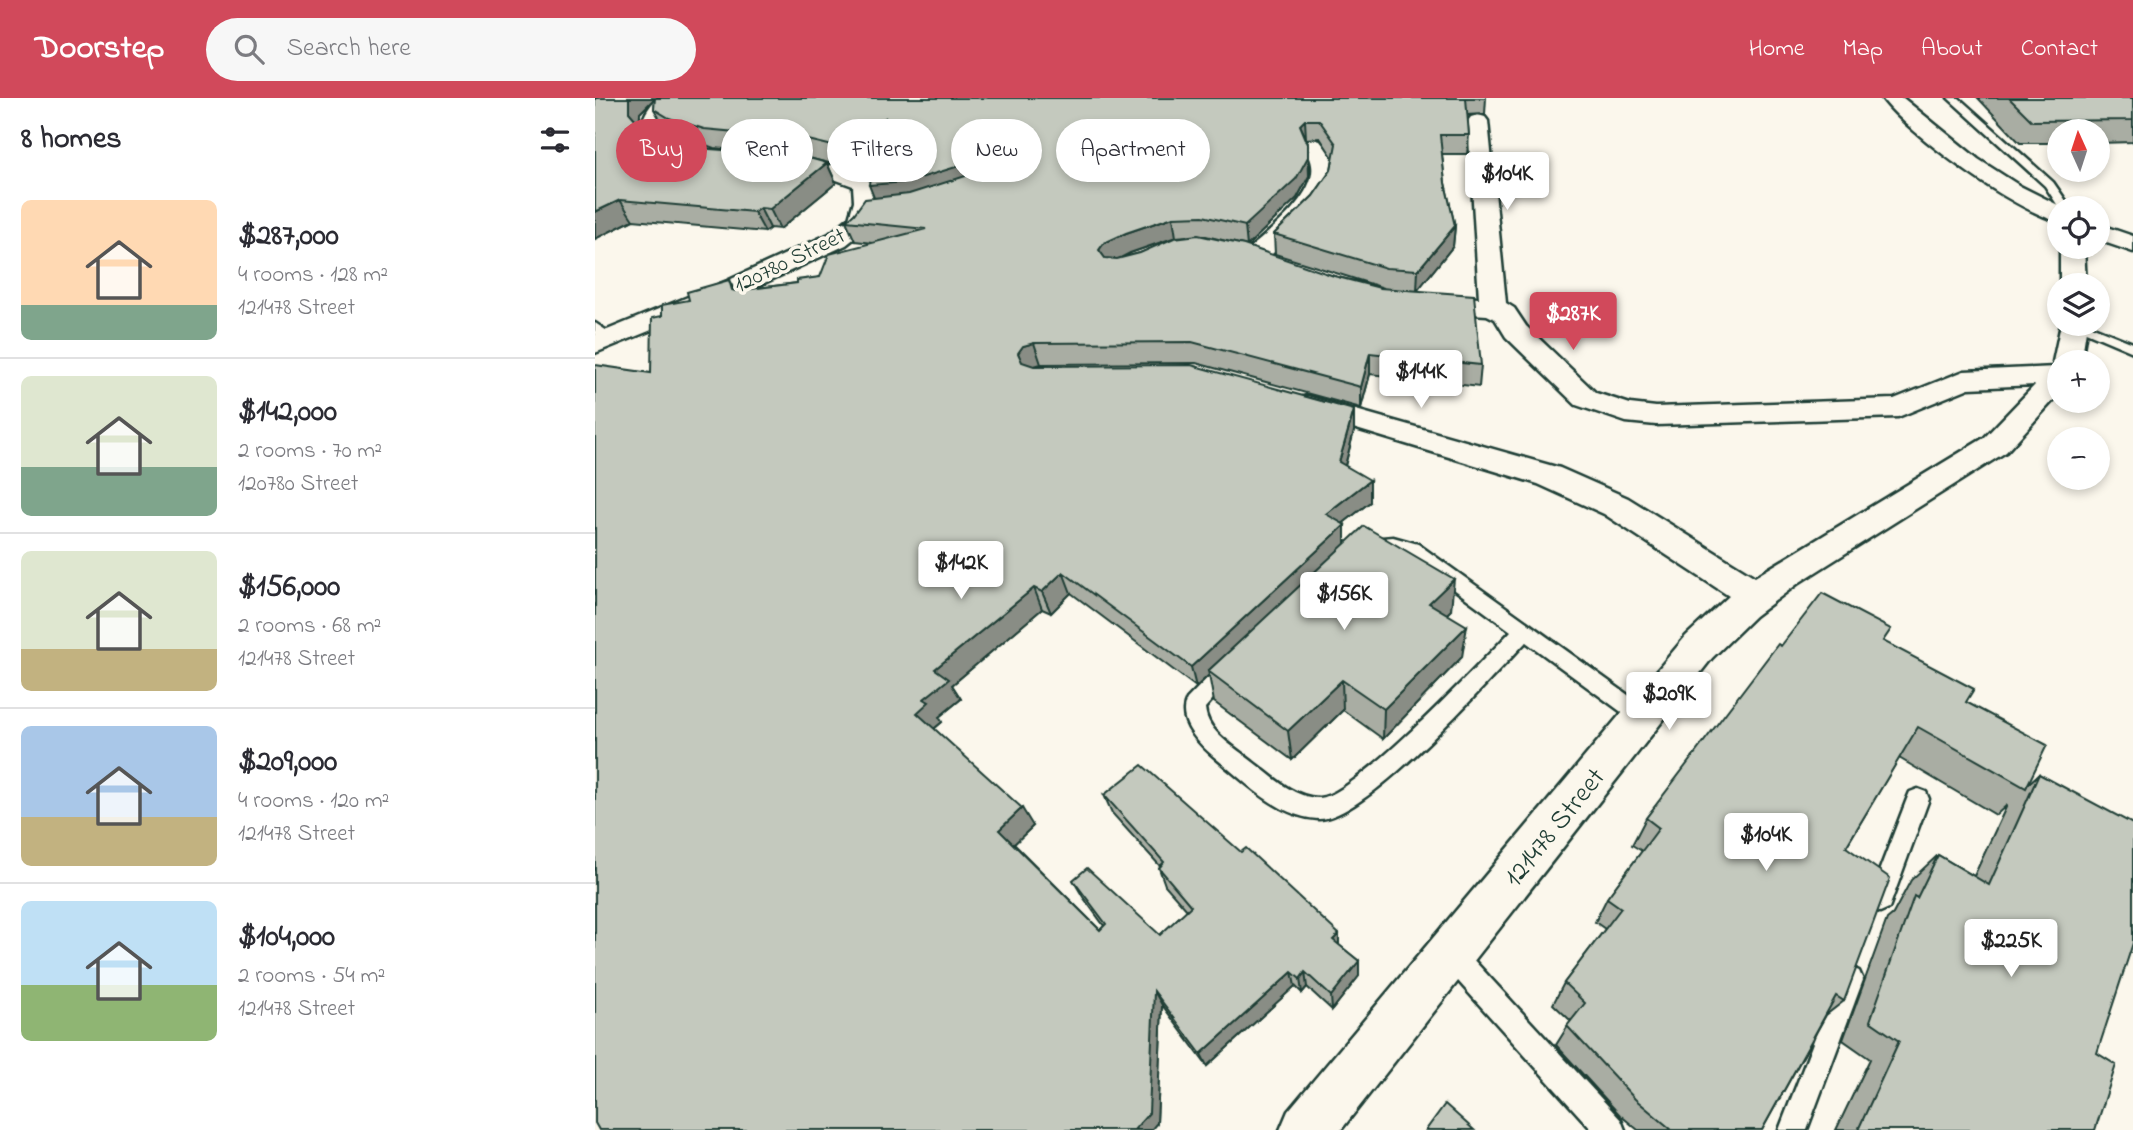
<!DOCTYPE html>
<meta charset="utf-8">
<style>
body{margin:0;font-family:"Indie Flower",sans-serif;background:#f7f7f7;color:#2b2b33;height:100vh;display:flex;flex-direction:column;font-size:26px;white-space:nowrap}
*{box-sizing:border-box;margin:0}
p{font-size:23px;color:#7c7c81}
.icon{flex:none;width:38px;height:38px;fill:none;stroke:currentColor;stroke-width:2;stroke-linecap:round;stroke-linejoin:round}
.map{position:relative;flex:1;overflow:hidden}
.details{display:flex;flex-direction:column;background:#fff;width:595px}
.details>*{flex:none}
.hud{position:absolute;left:21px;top:21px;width:665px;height:63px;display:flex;gap:14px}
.needle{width:46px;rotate:357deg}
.tools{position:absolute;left:1452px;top:21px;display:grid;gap:14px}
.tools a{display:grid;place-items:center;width:63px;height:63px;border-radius:50%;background:#fff;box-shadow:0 4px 10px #0003;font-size:35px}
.price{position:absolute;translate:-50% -60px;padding:0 16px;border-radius:7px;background:#fff;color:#222;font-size:23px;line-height:46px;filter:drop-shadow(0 2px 4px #0008)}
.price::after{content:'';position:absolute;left:50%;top:42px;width:21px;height:16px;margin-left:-10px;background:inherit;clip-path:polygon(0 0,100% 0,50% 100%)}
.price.selected{background:#d1495b;color:#fff}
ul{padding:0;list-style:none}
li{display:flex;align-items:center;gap:21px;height:175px;padding:0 21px}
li+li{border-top:2px solid #e1e1e2}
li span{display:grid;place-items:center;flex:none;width:196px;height:140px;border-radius:10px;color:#555}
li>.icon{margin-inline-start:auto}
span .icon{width:84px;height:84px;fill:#fffc;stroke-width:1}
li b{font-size:30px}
h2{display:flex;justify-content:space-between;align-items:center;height:84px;padding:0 21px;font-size:30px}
.pill{padding:0 24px;border-radius:32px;background:#fff;box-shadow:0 4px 10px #0003;font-size:24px;line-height:63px}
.pill.selected{background:#d1495b;color:#fff}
header{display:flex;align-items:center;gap:42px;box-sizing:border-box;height:98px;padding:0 35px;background:#d1495b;color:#fff}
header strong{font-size:33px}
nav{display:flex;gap:38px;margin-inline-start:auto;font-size:24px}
.search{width:490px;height:63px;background:#f7f7f7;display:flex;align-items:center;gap:18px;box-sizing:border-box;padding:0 24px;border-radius:38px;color:#7c7c81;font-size:26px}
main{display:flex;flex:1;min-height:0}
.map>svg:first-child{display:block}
</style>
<header>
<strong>Doorstep</strong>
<div class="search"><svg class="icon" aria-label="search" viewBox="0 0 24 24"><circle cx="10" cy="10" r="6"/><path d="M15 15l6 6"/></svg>Search here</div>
<nav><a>Home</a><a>Map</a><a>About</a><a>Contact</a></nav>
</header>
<main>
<section class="details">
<h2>8 homes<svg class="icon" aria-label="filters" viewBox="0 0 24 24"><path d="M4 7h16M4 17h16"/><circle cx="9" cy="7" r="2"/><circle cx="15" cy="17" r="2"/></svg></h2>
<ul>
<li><span style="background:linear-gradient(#ffd9b3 75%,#7fa58c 0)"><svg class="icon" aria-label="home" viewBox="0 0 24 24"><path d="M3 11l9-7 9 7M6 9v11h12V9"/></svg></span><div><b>$287,000</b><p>4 rooms · 128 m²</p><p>121478 Street</p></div></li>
<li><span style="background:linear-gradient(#dfe7d0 65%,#7fa58c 0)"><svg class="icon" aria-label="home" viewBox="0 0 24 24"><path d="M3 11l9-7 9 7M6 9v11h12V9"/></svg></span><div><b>$142,000</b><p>2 rooms · 70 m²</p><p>120780 Street</p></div></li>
<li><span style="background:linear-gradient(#dfe7d0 70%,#c2b280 0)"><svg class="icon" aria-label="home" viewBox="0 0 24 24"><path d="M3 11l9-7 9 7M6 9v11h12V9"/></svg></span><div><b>$156,000</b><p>2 rooms · 68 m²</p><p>121478 Street</p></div></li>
<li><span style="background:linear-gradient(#a9c7e8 65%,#c2b280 0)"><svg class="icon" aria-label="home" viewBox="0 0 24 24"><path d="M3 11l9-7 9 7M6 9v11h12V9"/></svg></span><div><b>$209,000</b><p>4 rooms · 120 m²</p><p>121478 Street</p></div></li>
<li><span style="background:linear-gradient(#bfe0f5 60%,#8fb573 0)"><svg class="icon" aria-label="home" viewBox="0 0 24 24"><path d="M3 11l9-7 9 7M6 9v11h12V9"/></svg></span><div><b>$104,000</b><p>2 rooms · 54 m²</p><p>121478 Street</p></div></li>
</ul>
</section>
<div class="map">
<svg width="1538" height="1032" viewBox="0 0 1538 1032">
<rect width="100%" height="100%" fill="#fbf7ec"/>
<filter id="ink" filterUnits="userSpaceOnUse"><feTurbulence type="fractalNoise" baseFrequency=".0143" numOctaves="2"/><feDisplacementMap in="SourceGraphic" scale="14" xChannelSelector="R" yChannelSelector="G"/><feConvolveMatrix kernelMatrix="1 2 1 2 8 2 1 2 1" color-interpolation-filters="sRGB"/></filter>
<g filter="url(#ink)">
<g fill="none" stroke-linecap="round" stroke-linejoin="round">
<defs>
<g id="lane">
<path d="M1353,0H1364L1458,84L1476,110L1465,111L1450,88Z"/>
<path d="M0,225L20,238L22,241L20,244H10L0,236Z"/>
<path d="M1472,226H1491L1538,245V254Z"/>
<path d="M798,439L823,446L1054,612L1058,618L1054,624L1047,627L1040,624L931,544C895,581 770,723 723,721C684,719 651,685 623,662C607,649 580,624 592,601L628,564L635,562L642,564L645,570L610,610C612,635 640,649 658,664C677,678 697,699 723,700C757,702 887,563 916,533L811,456C795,451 780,456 765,452L762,447L765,442Z"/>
<path d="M1323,691L1331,694L1334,701L1294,810L1285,814L1276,810L1273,802L1312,701L1315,694Z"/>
<path d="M855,842L864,846L1026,1022L1030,1032H997L846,864L842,855L846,846Z"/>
<path d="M1255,869L1264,873L1268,882L1212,1032H1184L1246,873Z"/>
</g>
<g id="street">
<path d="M62,0H82L67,18V32L73,39L110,51L114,55L110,59L103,61C67,52 24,42 62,0Z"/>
<path d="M1287,0H1308L1383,61L1425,88L1469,110H1465V124C1420,113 1314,37 1287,0Z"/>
<path d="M883,17L890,19L893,23L911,205L919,210L931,228L1001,295L1035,306L1061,309L1299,301L1369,273L1461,269L1458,264L1466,226H1492L1486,264H1465V295L1411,354L1205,484L1160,518L1117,560L746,1032H685L693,1013L1091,538L1134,498L1009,416L943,386L702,313L697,307L702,301L712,298L722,301L965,370L1033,400L1160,479L1389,340L1440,287L1374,290L1303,319L1061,327L1031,324L981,307L911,239L900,221L892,217L831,213L822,211L818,205L822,199L831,197L884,200L873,23L876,19Z"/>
<path d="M718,41L725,43C730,49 737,58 739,66C745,100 689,145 667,165L658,167L649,165L646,160L649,155C671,136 722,98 717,67C716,59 711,53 708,47L711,43Z"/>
<path d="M185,59L239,67L276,80L281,97L279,114L266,135L251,147L150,194L0,255V237L132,183L234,136L254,120L259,103L258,88L228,77L177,70L174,65L177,60Z"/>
<path d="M1503,126L1538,138V154L1503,142Z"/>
<path d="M1465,149H1489L1491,187H1465Z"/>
</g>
</defs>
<use href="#lane" stroke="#1f3d34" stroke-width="5"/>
<use href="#street" stroke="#1f3d34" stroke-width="5"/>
<use href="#lane" fill="#fbf7ec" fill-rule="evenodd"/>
<use href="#street" fill="#fbf7ec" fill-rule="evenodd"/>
</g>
<g fill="#a9ada3" stroke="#1f3d34" stroke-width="2" fill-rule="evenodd">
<path d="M0,0H60L45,15V26L48,30L68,40L115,51L183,56L119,50L84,38L70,30L59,11L60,0H891L890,16L872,17L874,37L872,56H847L850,85L860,128L858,148L822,193L886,267L884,289L775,276L766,310L601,265L446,266L439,268L759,312V333L750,368L775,404L747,426L750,427V445L856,512L852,516L867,559L788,641L748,612L697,662L619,604L614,577L601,589L476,495L456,515L447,511L357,587L366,601L344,619L347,624L339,631L438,728L419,746L505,832L509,828L488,799L478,782L565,837L592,812L570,787L564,770L565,768L517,715L509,697L744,847L764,863V878L737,912L712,889L707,895L700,888L612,968L567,907L562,1025L56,275L67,218L94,202L134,182L140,193L202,185L225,179L277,145L260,143L251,123L279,100L274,58L258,71L209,59L232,65L241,85L185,131L175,130L170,134L38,122L0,141ZM725,40L738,60L736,72L718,98L679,136L680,156L789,190L739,178L607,138H611L652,148L702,100L714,78V65L711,41ZM592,138L545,155L525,160L535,155L581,139Z"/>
<path d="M1383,0H1538V44L1503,45V33H1465V45H1425Z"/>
<path d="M1288,543L1371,604L1434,685L1444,676L1502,955L1500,1032H1241L1275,961L1248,942L1292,821L1298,816L1316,782L1343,757L1379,778L1412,707L1401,717L1304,660L1251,749L1249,903L1231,917L1167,1032H1043L1025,1017L961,947L976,923L958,906L969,885L1010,831L1000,824L1012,800L1047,753L1037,747L1051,720L1186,548Z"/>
</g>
<g fill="#898d85" stroke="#1f3d34" stroke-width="2">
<path d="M34,0H60L45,15L44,33L34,14Z"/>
<path d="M289,21L296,39L258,71L250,51Z"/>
<path d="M710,22L711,40L705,27Z"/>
<path d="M713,46L714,78L702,100L652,148L650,128Z"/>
<path d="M387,61L393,80L282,107L274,87Z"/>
<path d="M232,65L241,85L185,131L175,111Z"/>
<path d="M25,102L38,122L0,141V114Z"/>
<path d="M165,110L175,130L170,134L159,114Z"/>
<path d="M578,119L581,139L535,155L514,166L504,152L509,145L531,135Z"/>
<path d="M860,128L858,148L822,193L823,172Z"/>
<path d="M439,245L446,266L435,269L430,277L423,255L428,248Z"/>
<path d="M775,255V276L766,310V289Z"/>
<path d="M759,312V333L745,386L744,364Z"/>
<path d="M775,382V404L732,438L731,416Z"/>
<path d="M750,427V449L613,573L614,577L601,589L596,569Z"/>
<path d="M468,474L476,495L456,515L447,494Z"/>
<path d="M859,481L856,512L831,536L834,505Z"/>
<path d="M439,490L447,511L357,587L366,601L344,619L347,624L335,634L322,615L329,601L340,571Z"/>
<path d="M872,528L867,559L788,641L789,611Z"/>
<path d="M747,582L748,612L697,662L693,633Z"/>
<path d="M427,710L438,728L416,749L404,732Z"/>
<path d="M744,836V851L738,842Z"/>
<path d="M764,863V878L737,912L736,898Z"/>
<path d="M697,874L700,888L612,968L606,956Z"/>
<path d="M710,874L712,889L707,895L705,881Z"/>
<path d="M559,893L567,907L562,1025L556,1032H539Z"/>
</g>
<g fill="#c4c9be" stroke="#1f3d34" stroke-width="2">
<path d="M0,0H34V14L48,30L68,40L115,51L207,58L232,65L175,111L165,110L159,114L25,102L0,114Z"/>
<path d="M60,0H871L874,37H845L850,85L860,128L823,172L791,170L679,136L718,98L736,72L741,46L724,22H710L705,27L713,46V59L701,81L650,128L608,118L578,119L531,135L509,145L504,152L510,160L522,161L545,155L579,140L603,137L649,147L739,178L785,190L879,197L886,267L775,255L766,289L597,244L439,245L428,248L423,255L427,264L439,268L596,267L759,312L744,364L775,382L731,416L750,427L596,569L468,474L447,494L439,490L340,571L354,581L329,601L334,604L322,615L427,710L404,732L505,832L511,826L478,782L492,770L565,837L596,808L564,770L569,764L509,697L547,667L646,754L651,750L744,836L738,842L764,863L736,898L710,874L705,881L697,874L606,956L559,893L554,1015L539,1032H4L0,1025V267L56,275L57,220L67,218V207L94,202L92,194L134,182L137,192L140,193L202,185V182L225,179L234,156L331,131L251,123L259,116L270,101L314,96L393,71L397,66L387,61L312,84L274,87L275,77L271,63L289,21L250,51L205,40L109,31L74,20L59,11Z"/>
<path d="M1414,0H1538V22L1437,23Z"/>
<path d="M769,428L859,481L834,505L872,528L789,611L747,582L693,633L613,573Z"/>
<path d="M1227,495L1296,531L1288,543L1379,591L1371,604L1452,647L1431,690L1323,629L1251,749L1295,780L1249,903L1241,898L1167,1032H1077L1040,1001L972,928L990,905L969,885L1026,810L1012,800L1064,730L1051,720L1183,546L1186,548Z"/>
<path d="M1444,676L1538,726V845L1502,955L1521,967L1500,1032H1263L1304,943L1275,923L1319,798L1322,800L1343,757L1394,787Z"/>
<path d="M850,1006L879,1032H831Z"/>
</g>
</g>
<g text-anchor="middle" stroke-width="7" stroke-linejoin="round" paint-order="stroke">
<g font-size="23" fill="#1f3d34" stroke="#fbf7ec">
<text transform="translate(194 161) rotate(-26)" y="8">120780 Street</text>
</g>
<g font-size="28" fill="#1f3d34" stroke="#fbf7ec">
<text transform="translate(958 728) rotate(-51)" y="10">121478 Street</text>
</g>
</g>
</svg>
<div class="tools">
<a><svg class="needle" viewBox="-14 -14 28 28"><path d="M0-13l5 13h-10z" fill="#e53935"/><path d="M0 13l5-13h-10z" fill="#7c7c81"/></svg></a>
<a><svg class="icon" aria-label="locate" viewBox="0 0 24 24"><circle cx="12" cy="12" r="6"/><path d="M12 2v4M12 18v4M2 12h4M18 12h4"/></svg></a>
<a><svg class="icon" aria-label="layers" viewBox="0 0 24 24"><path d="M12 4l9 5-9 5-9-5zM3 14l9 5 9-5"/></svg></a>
<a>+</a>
<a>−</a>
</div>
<b class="price" style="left:912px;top:114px">$104K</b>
<b class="price selected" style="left:978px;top:254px">$287K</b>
<b class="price" style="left:826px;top:312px">$144K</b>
<b class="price" style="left:366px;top:503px">$142K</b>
<b class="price" style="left:749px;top:534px">$156K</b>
<b class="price" style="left:1074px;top:634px">$209K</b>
<b class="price" style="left:1171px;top:775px">$104K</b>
<b class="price" style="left:1416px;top:881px">$225K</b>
<div class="hud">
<a class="pill selected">Buy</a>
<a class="pill">Rent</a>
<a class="pill">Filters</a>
<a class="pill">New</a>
<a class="pill">Apartment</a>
</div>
</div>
</main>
